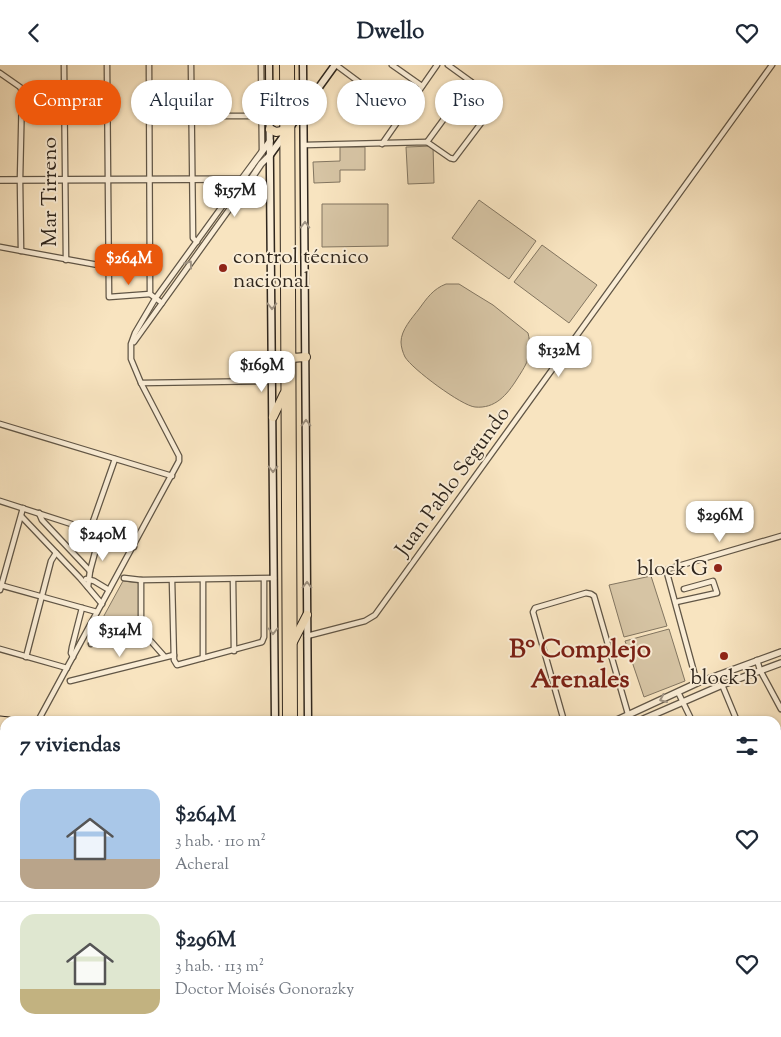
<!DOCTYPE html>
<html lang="es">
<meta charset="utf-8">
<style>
body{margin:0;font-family:"Sorts Mill Goudy",serif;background:#f6f6f7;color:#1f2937;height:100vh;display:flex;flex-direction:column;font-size:19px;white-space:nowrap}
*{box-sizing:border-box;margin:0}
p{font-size:16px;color:#747a83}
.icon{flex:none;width:28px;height:28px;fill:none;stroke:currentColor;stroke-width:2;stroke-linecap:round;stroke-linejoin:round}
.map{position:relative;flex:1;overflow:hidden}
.panel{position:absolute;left:0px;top:651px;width:781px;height:321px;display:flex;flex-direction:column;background:#fff;border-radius:15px 15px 0 0;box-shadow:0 1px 4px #0004}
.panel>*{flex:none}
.guide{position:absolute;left:15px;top:15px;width:500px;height:45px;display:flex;gap:10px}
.price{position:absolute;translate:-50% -42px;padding:0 11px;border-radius:10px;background:#fff;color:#222;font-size:16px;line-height:32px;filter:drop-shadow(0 1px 2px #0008)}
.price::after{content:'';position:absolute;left:50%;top:30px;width:15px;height:11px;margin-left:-8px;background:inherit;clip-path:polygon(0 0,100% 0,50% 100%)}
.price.active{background:#ea580c;color:#fff}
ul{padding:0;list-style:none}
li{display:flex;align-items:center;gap:15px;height:125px;padding:0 20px}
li+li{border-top:1px solid #e0e1e3}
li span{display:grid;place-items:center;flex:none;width:140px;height:100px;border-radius:15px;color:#555}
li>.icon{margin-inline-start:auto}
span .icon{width:60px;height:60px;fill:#fffc;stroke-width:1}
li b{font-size:21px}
h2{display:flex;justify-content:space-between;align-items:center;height:60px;padding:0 20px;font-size:21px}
.chip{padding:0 18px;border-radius:22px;background:#fff;box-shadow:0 1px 4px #0004;font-size:18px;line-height:45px}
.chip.active{background:#ea580c;color:#fff}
header{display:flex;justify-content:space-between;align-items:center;height:65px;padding:0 20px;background:#fff;font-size:22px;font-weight:700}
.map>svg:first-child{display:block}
</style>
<header><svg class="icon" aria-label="back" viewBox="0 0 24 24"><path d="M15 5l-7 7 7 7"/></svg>Dwello<svg class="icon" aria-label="heart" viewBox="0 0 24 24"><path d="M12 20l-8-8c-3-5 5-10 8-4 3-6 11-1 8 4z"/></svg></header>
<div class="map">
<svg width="781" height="972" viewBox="0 0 781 972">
<defs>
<pattern id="grass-dots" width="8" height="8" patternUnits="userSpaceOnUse" patternTransform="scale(1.25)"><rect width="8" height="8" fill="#d6c4a4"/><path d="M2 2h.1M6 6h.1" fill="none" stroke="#b8a88d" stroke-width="1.8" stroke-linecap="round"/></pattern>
<pattern id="water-ripples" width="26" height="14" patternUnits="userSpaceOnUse" patternTransform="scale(1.25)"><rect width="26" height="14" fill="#b4a389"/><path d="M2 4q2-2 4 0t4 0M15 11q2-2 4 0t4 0" fill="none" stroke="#93856f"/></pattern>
</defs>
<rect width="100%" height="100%" fill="#f8e4c0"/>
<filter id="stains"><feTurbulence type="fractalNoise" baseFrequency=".004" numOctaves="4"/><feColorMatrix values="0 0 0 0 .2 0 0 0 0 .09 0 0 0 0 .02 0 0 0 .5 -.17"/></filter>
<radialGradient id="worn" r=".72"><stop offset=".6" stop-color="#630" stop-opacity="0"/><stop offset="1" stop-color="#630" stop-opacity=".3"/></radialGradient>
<g fill="url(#grass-dots)" stroke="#827560">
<path d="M781,742V805L776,808V745Z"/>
<path d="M781,814V871L776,875V818Z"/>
</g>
<g fill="#d6c4a4" stroke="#827560">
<path d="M433,81L434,118L408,119L406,82Z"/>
<path d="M340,82H365V105H340V117L314,118L313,97L340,96Z"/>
<path d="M479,135L536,176L509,214L452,173Z"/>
<path d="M322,139H388V181L322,182Z"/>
<path d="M542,180L597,220L569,258L514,217Z"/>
<path d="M446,219H459L475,229L493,240L528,268C533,289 528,297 517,314C507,330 495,344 475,342C462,341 412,304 405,292C403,288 401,282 401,277C401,265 412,253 419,244C427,233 433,224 446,219Z"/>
<path d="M651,511L667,561L624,572L609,520Z"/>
<path d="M123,516L139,518V560L138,563L112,569L108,556L100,558Z"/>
<path d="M669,564L685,616L644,632L625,576Z"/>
</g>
<path fill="url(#water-ripples)" stroke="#7f715e" d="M552,968H630L624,972H548Z"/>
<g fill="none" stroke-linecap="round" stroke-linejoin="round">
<defs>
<g id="minor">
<path d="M64,0L66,195"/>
<path d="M107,0L109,232L150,229"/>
<path d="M149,0L150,229L162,238"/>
<path d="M191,0L193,173L197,177"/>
<path d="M261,0L262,86"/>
<path d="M336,0L402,49"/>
<path d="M392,0L422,21"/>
<path d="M0,8L20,22L22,26L20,115L21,186"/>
<path d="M192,51H261"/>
<path d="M427,77L471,17"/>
<path d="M382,79L437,0"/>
<path d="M305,80L427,77L450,93L454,94L497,37L495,34L448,0"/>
<path d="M0,182L109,202"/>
<path d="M134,277L251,114"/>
<path d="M141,318L272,316"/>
<path d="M0,359L172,411"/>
<path d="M0,436L90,465L134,482"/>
<path d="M39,448L42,455L90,506"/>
<path d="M22,452L80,513L102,539"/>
<path d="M90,465L115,394"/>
<path d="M124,513L141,515L274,513"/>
<path d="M86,514L94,516L109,525"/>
<path d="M233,514L234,586"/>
<path d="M141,515V565L164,591"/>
<path d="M172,515L174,595L177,600L262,577L264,572V514"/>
<path d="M203,515V593"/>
<path d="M0,520L97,547"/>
<path d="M88,522L90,506L100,469"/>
<path d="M0,525L23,443"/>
<path d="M676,537L717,528L713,516L684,524"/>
<path d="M307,571L365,556L375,550L772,0"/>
<path d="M91,579L141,565"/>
<path d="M0,584L67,603"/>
<path d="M26,592L51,496L56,488"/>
<path d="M73,592L71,588L72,582L82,543"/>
<path d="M757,595L760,605L781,644"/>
<path d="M718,610L737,656"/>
<path d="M70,616L174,590"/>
<path d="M697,618L667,508L668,504L781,471"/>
<path d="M678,627L692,656"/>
<path d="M38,656L179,396V391L141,318L131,294V279L135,268L155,234L242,114"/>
<path d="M564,656L533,547L535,543L586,528L591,529L594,531L628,649"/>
<path d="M776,670L781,667"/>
<path d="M0,699L5,700"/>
<path d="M776,718L781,726"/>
<path d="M776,741L781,738"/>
<path d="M776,877L781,874"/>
<path d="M776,878L781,883"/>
<path d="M0,881L5,884"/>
<path d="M0,911L5,902"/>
<path d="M776,914L781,912"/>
<path d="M776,930L781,923"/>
<path d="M142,968L150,972"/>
<path d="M450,970L453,972"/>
<path d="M636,972L642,968"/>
<path d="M677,972L681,968"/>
<path d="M748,972L751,968"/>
</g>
<g id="tertiary">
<path d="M242,114L270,76"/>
<path d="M0,115L251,114L261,99L270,90"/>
<path d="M615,656L697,618L781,587"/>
<path d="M639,656L722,620L781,598"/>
<path d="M0,936L5,939"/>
<path d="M53,968L60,972"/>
<path d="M303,968V972"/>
</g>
<g id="secondary">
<path d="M269,0L275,656"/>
<path d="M303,0L308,656"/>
<path d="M270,90L335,0"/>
<path d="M484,968L491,972"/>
</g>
<g id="primary">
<path d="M0,655L9,656"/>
<path d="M0,660L5,661"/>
</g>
<g id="trunk">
<path d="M284,0L287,656"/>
<path d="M290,0L293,656"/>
<path d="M270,64L276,67L287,65"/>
<path d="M291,293L306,292"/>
<path d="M273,352L284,329"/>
<path d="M293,577L307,550"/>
<path d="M277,972L281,968"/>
<path d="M288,972V968"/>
<path d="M294,972V968"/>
</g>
</defs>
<use href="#minor" stroke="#615646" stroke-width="7"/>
<use href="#tertiary" stroke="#615646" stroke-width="8"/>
<use href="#secondary" stroke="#2f261d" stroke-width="9"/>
<use href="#primary" stroke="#2f261d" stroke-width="9"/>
<use href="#trunk" stroke="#2f261d" stroke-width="10"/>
<use href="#minor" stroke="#faedd6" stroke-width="4.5"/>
<use href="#tertiary" stroke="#faedd6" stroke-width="5.5"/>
<use href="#secondary" stroke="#faedd6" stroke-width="6"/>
<use href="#primary" stroke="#f8e4c0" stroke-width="7"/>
<use href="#trunk" stroke="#f8e4c0" stroke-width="8"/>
</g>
<defs><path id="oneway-chevron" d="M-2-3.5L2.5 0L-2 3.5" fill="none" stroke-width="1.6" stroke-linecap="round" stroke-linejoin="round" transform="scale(1.25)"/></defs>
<g stroke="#9f9383">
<use href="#oneway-chevron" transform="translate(305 160) rotate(-90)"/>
<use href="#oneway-chevron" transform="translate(189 199) rotate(-54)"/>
<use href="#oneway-chevron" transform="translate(272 241) rotate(90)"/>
<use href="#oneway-chevron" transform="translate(306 358) rotate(-90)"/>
<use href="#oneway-chevron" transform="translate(273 404) rotate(90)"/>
<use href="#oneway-chevron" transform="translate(307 520) rotate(-90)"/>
<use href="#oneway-chevron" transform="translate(273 566) rotate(90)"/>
<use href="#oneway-chevron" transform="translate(663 634) rotate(156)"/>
</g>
<g fill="#8f2418" stroke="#faedd6" stroke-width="2">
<circle cx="223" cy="203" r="5"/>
<circle cx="718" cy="503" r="5"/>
<circle cx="724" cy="591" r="5"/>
</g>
<g text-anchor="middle" stroke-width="4" stroke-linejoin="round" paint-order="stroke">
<g font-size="21" fill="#2f261d" stroke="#faedd6">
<text transform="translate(49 127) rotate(-90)" y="7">Mar Tirreno</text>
<text transform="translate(452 416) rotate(-54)" y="7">Juan Pablo Segundo</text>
</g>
<g font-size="21" fill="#2f261d" stroke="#faedd6" text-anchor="start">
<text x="233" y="198">control técnico<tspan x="233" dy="24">nacional</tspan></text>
<text x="708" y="510" text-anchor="end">block G</text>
<text x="724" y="619" text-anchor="middle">block B</text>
</g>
<g font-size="26" font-weight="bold" fill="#7a1f14" stroke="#faedd6">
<text x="580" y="592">Bº Complejo<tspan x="580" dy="30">Arenales</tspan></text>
</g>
</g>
<rect width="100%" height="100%" filter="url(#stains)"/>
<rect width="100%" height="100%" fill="url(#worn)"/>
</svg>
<b class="price" style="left:235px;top:153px">$157M</b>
<b class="price active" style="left:129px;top:221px">$264M</b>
<b class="price" style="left:559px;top:313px">$132M</b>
<b class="price" style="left:262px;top:328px">$169M</b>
<b class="price" style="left:720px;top:478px">$296M</b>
<b class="price" style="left:103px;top:497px">$240M</b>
<b class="price" style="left:120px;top:593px">$314M</b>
<div class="guide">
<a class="chip active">Comprar</a>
<a class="chip">Alquilar</a>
<a class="chip">Filtros</a>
<a class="chip">Nuevo</a>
<a class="chip">Piso</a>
</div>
<section class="panel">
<h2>7 viviendas<svg class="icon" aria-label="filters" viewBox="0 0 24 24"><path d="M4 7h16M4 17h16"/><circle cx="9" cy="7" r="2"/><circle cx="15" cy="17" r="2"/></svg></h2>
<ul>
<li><span style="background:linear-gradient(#a9c7e8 70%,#b9a48a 0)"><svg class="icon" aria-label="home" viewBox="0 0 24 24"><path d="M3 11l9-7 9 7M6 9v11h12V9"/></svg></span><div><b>$264M</b><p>3 hab. · 110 m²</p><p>Acheral</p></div><svg class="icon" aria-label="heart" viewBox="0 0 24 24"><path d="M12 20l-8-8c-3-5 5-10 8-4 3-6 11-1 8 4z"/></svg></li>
<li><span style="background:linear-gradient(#dfe7d0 75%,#c2b280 0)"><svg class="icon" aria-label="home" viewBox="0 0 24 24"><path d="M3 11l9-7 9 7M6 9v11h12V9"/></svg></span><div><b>$296M</b><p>3 hab. · 113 m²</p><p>Doctor Moisés Gonorazky</p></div><svg class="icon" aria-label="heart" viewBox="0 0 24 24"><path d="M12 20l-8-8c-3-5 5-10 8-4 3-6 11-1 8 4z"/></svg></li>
</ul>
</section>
</div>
